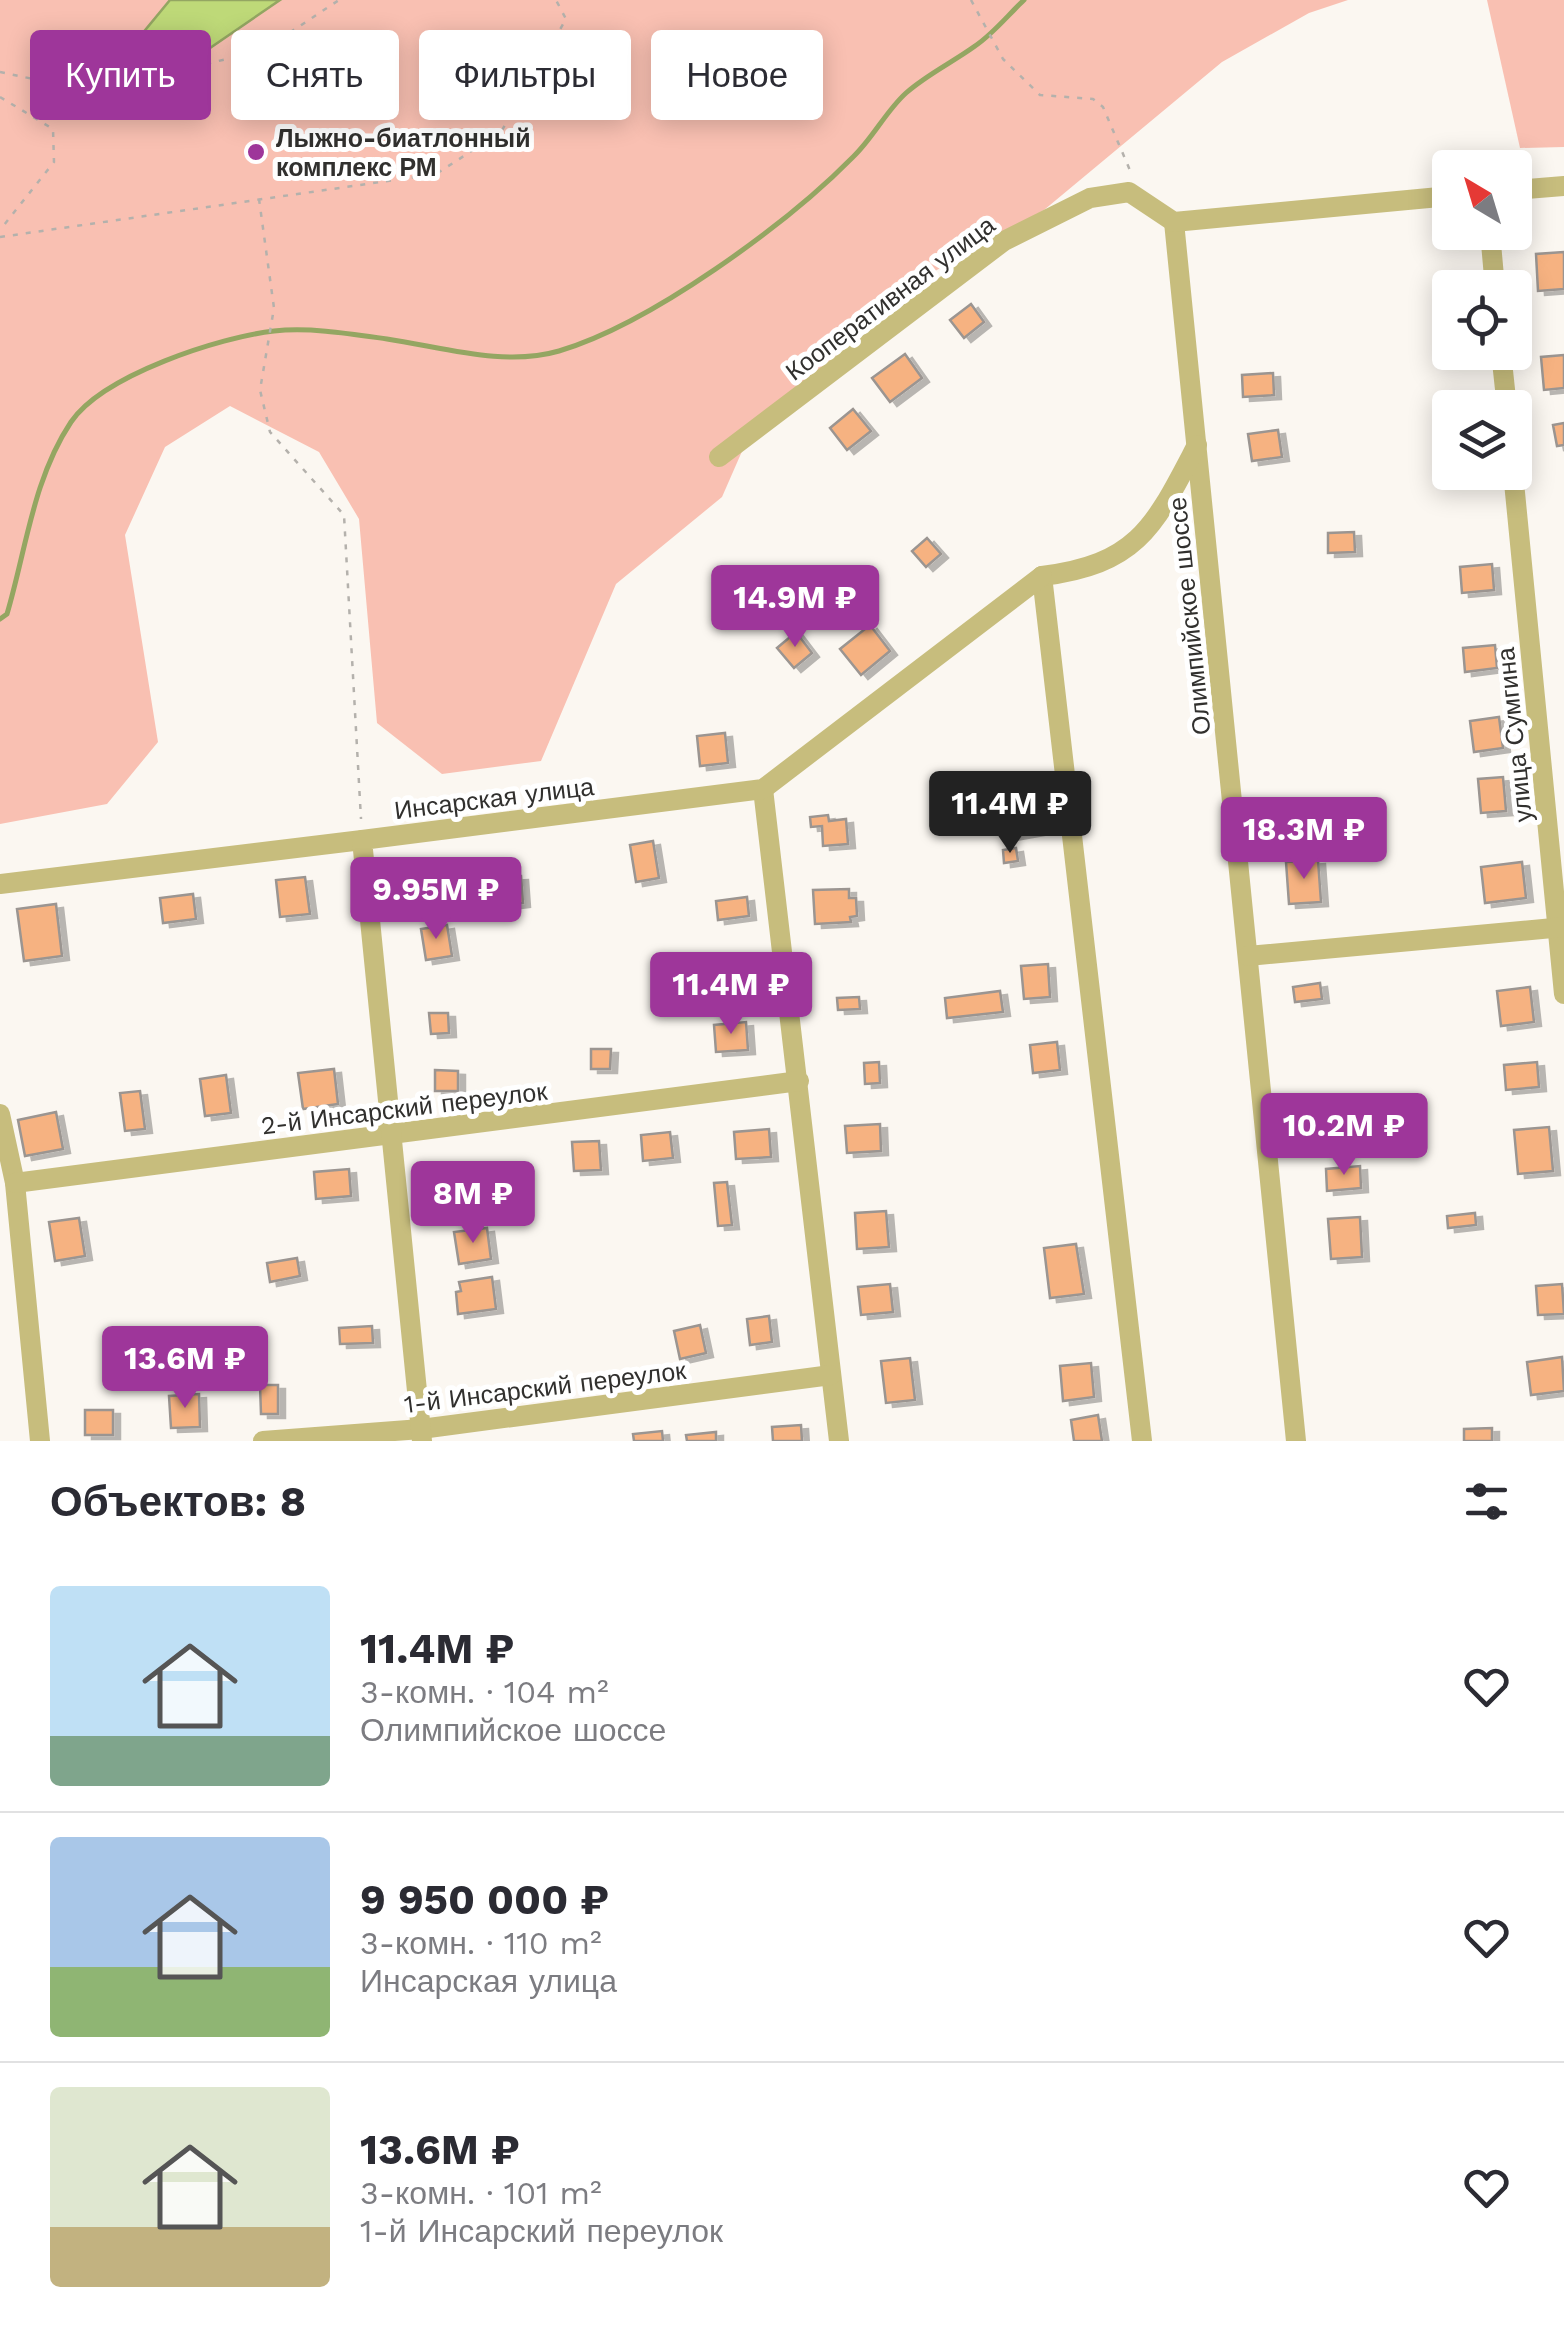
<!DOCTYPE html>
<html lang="ru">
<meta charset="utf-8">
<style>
body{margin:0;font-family:"Work Sans",sans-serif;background:#f2f2f3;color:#2b2b33;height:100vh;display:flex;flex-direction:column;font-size:38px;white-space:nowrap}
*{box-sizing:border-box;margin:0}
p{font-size:32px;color:#7c7c81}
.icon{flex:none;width:55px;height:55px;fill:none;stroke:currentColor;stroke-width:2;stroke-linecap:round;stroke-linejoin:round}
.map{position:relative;height:1441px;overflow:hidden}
.side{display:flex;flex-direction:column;background:#fff;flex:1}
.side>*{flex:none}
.banner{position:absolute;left:30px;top:30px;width:1000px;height:90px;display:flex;gap:20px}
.needle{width:65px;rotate:322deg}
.buttons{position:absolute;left:1432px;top:150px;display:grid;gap:20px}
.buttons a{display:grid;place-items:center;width:100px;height:100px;border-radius:10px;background:#fff;box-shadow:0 5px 25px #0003;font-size:50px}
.price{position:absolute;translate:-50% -85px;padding:0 22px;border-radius:10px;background:#9e369a;color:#fff;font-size:32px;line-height:65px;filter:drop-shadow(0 2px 5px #0008)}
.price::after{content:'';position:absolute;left:50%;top:60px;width:30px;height:22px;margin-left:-15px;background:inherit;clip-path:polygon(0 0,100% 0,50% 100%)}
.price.on{background:#222;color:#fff}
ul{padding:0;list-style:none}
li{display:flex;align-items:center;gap:30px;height:250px;padding:0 50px}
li+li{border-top:2px solid #e1e1e2}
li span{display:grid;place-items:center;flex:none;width:280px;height:200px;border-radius:10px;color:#555}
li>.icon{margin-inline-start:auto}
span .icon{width:120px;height:120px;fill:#fffc;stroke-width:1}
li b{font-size:42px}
h2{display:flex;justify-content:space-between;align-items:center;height:120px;padding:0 50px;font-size:42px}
.tag{padding:0 35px;border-radius:10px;background:#fff;box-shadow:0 5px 25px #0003;font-size:35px;line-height:90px}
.tag.on{background:#9e369a;color:#fff}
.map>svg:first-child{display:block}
</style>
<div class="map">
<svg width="1564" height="1441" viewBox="0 0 1564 1441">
<defs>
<filter id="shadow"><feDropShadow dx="7" dy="4" stdDeviation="0" flood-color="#0004"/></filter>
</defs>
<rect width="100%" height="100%" fill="#fbf7f1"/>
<g fill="#f9c0b2">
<path d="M0,0H1348L1309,13L1222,62L1044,210L903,289L743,449L722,497L616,584L541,761L442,774L377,723L359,519L319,452L230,406L165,447L125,535L158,742L107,804L0,824Z"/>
<path d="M1487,0H1564V147L1520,148Z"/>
</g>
<path fill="#bed978" stroke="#94a662" stroke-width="2.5" d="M170,0H280L210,48L162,51L139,59L135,52L142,34Z"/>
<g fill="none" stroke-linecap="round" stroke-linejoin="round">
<path stroke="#94a662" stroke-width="5" d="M0,619L7,614C26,550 33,479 71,422C103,375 220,337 274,331C310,327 352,334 387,339C442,347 504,367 559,351C650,324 786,225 853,157C873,138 886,111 906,93C926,75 953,62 975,46C993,34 1008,15 1024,0"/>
</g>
<g fill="#f6b281" stroke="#9b9591" stroke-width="2.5" filter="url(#shadow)">
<path d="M1564,252V289L1538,291L1536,254Z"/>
<path d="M971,304L984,322L964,338L950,320Z"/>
<path d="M905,354L922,378L890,402L872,378Z"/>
<path d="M1564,355V388L1544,390L1541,357Z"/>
<path d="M1273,373L1274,395L1243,397L1242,375Z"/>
<path d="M1442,397H1469V408H1450V428H1442Z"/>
<path d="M853,409L871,431L847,450L830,428Z"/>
<path d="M1564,423V445L1557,446L1553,425Z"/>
<path d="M1278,430L1282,457L1252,461L1248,434Z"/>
<path d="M1354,532L1355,552L1328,553V533Z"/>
<path d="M927,538L941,554L926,567L912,551Z"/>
<path d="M1492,564L1494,590L1462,593L1460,567Z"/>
<path d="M870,625L890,651L861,675L840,649Z"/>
<path d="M796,632L812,653L794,668L777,648Z"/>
<path d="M1495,645L1497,668L1465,672L1463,648Z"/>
<path d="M1499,717L1503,748L1474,752L1470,721Z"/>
<path d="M725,733L728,763L700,766L697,736Z"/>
<path d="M1503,777L1506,811L1481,813L1478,779Z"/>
<path d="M1037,791L1043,830L1009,836L1002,797Z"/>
<path d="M828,815L829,821L846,819L848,844L823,846L822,826L811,827L810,817Z"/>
<path d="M653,841L659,878L636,882L630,845Z"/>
<path d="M1016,848L1018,861L1004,863L1003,850Z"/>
<path d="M1318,860L1321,902L1289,904L1286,862Z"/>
<path d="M1522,862L1526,898L1485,903L1481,867Z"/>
<path d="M521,876L523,903L505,905L502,877Z"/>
<path d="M305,877L310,914L280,917L276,880Z"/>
<path d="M849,889V898H856L857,916L850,917L851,922L815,924L813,890Z"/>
<path d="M193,894L196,919L163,923L160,898Z"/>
<path d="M747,897L749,916L718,920L716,901Z"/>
<path d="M56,904L62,956L24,961L17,909Z"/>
<path d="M447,925L452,956L426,960L421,929Z"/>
<path d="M679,959L682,987L659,989L656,962Z"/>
<path d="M1048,964L1050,997L1024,999L1021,966Z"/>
<path d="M1320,983L1322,999L1295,1002L1293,987Z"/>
<path d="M1530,987L1534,1022L1501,1026L1497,991Z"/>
<path d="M1000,991L1003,1012L947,1018L945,998Z"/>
<path d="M859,997L860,1009L838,1010L837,998Z"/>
<path d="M429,1013H448L449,1033L431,1034Z"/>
<path d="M746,1022L748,1050L716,1052L714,1025Z"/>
<path d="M1057,1042L1060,1070L1033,1073L1030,1045Z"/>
<path d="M591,1049H611L610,1069H591Z"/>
<path d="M879,1062L880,1083L865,1084L864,1063Z"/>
<path d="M1537,1062L1539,1087L1506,1090L1504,1065Z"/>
<path d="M334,1069L338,1104L303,1109L298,1073Z"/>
<path d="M435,1070L458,1071V1091H435Z"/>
<path d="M226,1075L231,1113L205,1116L200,1079Z"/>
<path d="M140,1091L145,1129L125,1131L120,1093Z"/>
<path d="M56,1112L63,1149L25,1156L18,1120Z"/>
<path d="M880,1124L881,1151L847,1153L845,1126Z"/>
<path d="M1549,1127L1553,1171L1518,1174L1514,1130Z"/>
<path d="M769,1129L771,1157L736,1159L734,1132Z"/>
<path d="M670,1132L673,1158L643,1161L641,1135Z"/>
<path d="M599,1141L601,1170L574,1171L572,1142Z"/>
<path d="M1360,1166L1361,1188L1327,1191L1326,1169Z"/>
<path d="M349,1169L351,1196L316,1199L314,1172Z"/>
<path d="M484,1172L488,1203L462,1207L457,1176Z"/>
<path d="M727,1182L732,1225L718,1226L714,1183Z"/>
<path d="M886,1211L889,1247L857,1249L855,1213Z"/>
<path d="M1475,1213L1476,1225L1448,1228L1447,1216Z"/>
<path d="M1360,1217L1362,1257L1331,1259L1328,1219Z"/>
<path d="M79,1218L85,1256L55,1261L49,1222Z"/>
<path d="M487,1228L491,1259L459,1264L454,1232Z"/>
<path d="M1076,1244L1084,1294L1050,1298L1044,1248Z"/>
<path d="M297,1258L300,1276L270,1282L267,1263Z"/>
<path d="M492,1277L496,1309L458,1314L456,1292L461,1291L459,1282Z"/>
<path d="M890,1284L893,1312L861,1315L858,1287Z"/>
<path d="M1562,1284L1564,1314L1538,1315L1536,1286Z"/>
<path d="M769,1316L772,1342L750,1345L747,1319Z"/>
<path d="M700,1325L706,1353L680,1359L674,1331Z"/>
<path d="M372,1326L373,1343L340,1344L339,1328Z"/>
<path d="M1562,1357L1564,1391L1531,1395L1527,1362Z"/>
<path d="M910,1358L915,1400L886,1403L881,1361Z"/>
<path d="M1091,1363L1094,1397L1063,1401L1060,1366Z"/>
<path d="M260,1385H278V1414H261Z"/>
<path d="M199,1394L200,1427L171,1428L169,1396Z"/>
<rect x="85" y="1410" width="28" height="25"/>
<path d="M1098,1415L1102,1441H1074L1071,1420Z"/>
<path d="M801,1425L802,1441H773L772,1427Z"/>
<path d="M1492,1428V1441H1464V1429Z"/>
<path d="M662,1431L663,1441H634L633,1434Z"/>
<path d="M716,1432V1441H687L686,1435Z"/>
</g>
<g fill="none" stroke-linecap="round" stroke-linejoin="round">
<g stroke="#b4b1ac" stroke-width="2.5" stroke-dasharray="5 8" stroke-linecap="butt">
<path d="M971,0L1003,59L1040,95L1093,99L1103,107L1132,175"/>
<path d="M0,72L38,80L188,68L262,51L339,0"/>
<path d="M0,97L53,129L54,162L0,230"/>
<path d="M259,199L274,308L260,390L270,432L344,515L361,819"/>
<path d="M0,237L436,174L501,132L566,19L556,0"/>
</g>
<g stroke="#c7bd7d" stroke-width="20">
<path d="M1515,190L1564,186"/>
<path d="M1174,222L1296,1441"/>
<path d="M1490,232L1495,288"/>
<path d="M1501,352L1507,408"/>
<path d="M719,457L1004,241L1090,198L1129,192L1174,222L1450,196"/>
<path d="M1513,472L1564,994"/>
<path d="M1042,576L1142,1441"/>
<path d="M1042,576C1139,564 1155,525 1197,445"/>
<path d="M763,789L839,1441"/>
<path d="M0,884L362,840"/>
<path d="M1248,956L1564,927"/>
<path d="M0,1114L15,1183L40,1441"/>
<path d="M15,1183L799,1081"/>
<path d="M263,1441L421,1429L831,1375"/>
<path d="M422,1441L362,840L763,789L1042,576"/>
</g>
</g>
<circle fill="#9e369a" stroke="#fff" stroke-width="4" cx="256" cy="152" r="10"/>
<g text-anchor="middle" stroke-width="10" stroke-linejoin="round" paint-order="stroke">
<g font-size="25" font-weight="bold" fill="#31302e" stroke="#fff" text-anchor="start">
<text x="276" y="147">Лыжно-биатлонный<tspan x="276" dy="29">комплекс РМ</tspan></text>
</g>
<g font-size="25" fill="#31302e" stroke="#fff">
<text transform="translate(890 298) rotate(-37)" y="9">Кооперативная улица</text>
<text transform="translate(1189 616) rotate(-96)" y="9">Олимпийское шоссе</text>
<text transform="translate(1514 735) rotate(-96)" y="9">улица Сумгина</text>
<text transform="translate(494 798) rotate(-7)" y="9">Инсарская улица</text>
<text transform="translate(404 1108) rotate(-7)" y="9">2-й Инсарский переулок</text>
<text transform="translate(545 1387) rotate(-7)" y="9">1-й Инсарский переулок</text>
</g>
</g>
</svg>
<div class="buttons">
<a><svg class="needle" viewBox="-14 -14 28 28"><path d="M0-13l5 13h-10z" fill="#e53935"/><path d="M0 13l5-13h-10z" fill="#7c7c81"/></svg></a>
<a><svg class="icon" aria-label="locate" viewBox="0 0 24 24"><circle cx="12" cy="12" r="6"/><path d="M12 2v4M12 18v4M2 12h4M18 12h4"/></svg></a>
<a><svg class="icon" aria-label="layers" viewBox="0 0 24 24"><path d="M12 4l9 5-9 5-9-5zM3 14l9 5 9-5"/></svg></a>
</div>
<b class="price" style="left:795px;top:650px">14.9M ₽</b>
<b class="price on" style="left:1010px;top:856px">11.4M ₽</b>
<b class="price" style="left:1304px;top:882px">18.3M ₽</b>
<b class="price" style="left:436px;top:942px">9.95M ₽</b>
<b class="price" style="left:731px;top:1037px">11.4M ₽</b>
<b class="price" style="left:1344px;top:1178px">10.2M ₽</b>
<b class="price" style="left:473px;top:1246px">8M ₽</b>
<b class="price" style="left:185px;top:1411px">13.6M ₽</b>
<div class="banner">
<a class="tag on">Купить</a>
<a class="tag">Снять</a>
<a class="tag">Фильтры</a>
<a class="tag">Новое</a>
</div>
</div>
<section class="side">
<h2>Объектов: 8<svg class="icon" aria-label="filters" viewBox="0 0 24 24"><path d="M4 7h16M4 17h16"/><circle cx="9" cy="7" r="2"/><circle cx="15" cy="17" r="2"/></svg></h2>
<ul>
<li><span style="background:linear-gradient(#bfe0f5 75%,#7fa58c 0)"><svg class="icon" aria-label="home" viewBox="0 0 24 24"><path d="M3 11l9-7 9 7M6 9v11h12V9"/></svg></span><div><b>11.4M ₽</b><p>3-комн. · 104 m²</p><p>Олимпийское шоссе</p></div><svg class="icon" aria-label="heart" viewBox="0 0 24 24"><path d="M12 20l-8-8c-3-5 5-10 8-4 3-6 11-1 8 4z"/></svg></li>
<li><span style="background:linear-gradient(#a9c7e8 65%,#8fb573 0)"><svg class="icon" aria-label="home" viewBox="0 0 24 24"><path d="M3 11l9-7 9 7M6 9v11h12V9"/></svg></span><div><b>9 950 000 ₽</b><p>3-комн. · 110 m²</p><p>Инсарская улица</p></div><svg class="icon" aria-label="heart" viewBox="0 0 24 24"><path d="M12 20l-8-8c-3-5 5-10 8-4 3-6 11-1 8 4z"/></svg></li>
<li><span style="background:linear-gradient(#dfe7d0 70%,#c2b280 0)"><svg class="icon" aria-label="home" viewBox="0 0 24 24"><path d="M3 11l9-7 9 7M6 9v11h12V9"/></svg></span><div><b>13.6M ₽</b><p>3-комн. · 101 m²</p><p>1-й Инсарский переулок</p></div><svg class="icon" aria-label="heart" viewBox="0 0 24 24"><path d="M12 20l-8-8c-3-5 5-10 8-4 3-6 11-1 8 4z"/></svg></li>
</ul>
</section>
